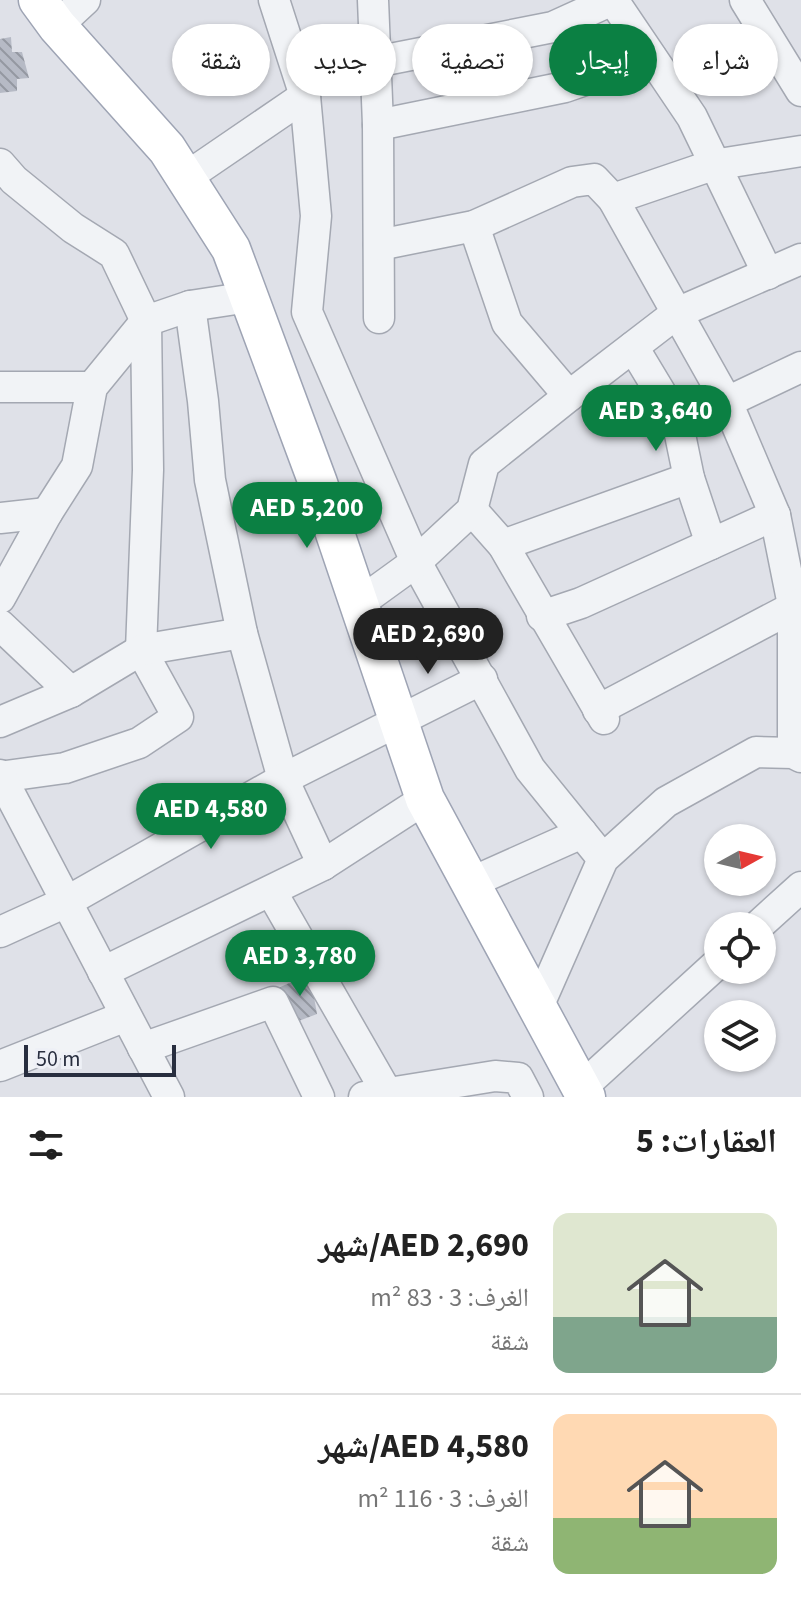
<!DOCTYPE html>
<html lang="ar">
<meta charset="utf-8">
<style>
body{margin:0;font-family:"Source Sans 3","Noto Naskh Arabic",sans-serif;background:#f2f2f2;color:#222;direction:rtl;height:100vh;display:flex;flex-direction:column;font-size:30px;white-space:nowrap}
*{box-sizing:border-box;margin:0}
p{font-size:26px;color:#767676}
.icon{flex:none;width:44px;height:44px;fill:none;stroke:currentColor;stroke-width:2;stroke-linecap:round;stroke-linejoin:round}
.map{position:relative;height:1097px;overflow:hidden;direction:ltr}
.side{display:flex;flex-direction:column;background:#fff;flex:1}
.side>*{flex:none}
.top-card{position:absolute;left:24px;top:24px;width:754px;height:72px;direction:rtl;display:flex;gap:16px}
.needle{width:52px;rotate:82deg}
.fabs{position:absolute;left:704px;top:824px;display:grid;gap:16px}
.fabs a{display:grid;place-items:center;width:72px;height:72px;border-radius:50%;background:#fff;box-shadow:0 2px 6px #0004;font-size:40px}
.scale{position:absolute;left:24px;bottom:20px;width:152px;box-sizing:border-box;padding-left:8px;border:4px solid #282e3f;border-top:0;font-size:22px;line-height:28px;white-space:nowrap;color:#282e3f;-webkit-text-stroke:6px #eef0f6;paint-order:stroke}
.price{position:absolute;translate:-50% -68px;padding:0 18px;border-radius:28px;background:#0b8043;color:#fff;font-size:26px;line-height:52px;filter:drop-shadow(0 2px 4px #0008)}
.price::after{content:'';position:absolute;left:50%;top:48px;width:24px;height:18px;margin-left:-12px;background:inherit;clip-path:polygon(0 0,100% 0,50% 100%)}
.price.selected{background:#222;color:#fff}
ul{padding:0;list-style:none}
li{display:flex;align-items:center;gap:24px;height:200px;padding:0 24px}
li+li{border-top:2px solid #e0e0e0}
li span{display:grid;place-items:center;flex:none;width:224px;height:160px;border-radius:16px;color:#555}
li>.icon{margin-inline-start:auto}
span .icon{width:96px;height:96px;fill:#fffc;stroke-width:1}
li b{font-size:34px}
h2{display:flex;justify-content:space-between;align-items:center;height:96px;padding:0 24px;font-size:34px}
.tag{padding:0 28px;border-radius:36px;background:#fff;box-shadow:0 2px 6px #0004;font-size:28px;line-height:72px}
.tag.selected{background:#0b8043;color:#fff}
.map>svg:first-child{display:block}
</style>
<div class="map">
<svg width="801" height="1097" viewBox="0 0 801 1097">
<defs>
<pattern id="building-back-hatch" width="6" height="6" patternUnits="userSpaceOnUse" patternTransform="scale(2)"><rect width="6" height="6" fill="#b6bac5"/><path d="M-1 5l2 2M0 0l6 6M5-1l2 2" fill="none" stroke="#9498a1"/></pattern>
</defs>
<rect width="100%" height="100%" fill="#dfe1e8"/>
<g fill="url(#building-back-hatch)">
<path d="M11,37L12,52H22L29,78L17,79V91L0,93V39Z"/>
<path d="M310,974L317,1014L296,1022L278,988Z"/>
</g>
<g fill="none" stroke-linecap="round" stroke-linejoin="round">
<defs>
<g id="minor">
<path d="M274,0L305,96L316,216L307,312L416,562L530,769L603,859"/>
<path d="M373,0L378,125L379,318"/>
<path d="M613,0L692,117L768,274"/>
<path d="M745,0L801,91"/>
<path d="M57,26L85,0"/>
<path d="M375,62L553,27L612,0"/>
<path d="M378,125L565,87L651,57"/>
<path d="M0,164L14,180L73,228L114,254L146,321L148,470L141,650L178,717L139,743L65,768L0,777"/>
<path d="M185,178L305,96"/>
<path d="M613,199L713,165L801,151"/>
<path d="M474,226L507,323L569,396"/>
<path d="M379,245L474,226L572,182L594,179L613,199L727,402L775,515L793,605V753"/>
<path d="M190,306L203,401L210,480L242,633L283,779L323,865"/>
<path d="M633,347L677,420L689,478L711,544"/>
<path d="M0,387H92"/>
<path d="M677,420L727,402L801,367"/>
<path d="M472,510L503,545L604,719"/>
<path d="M0,518L47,513"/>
<path d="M503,545L689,478"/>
<path d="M0,598L47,513L77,466L92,387L146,321L190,306L249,297"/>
<path d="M358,604L416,562L472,510L484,464L569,396L677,313L801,259"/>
<path d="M542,616L581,603L775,515"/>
<path d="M0,625L71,692"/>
<path d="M598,710L801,603"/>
<path d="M0,722L71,692L141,650L242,633"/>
<path d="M0,775L169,1097"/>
<path d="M470,883L582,833"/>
<path d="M271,891L387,1093"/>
<path d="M758,926L801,887"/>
<path d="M0,932L66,902L283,779L482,679"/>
<path d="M103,972L323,865L425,799"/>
<path d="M537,1009L603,859L666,802L756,752L793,753L801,757"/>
<path d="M143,1048L273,1002L319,1097"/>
<path d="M0,1066L126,1016"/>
<path d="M581,1088L718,963"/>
<path d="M364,1097L495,1076L518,1078L528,1097"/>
</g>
<path id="major" d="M38,0L57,26L167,149L231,249L318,483L425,799L586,1097"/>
</defs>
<use href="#minor" stroke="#a4a8b2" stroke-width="33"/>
<use href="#major" stroke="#9ea4b4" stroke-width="41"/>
<use href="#minor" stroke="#f1f3f6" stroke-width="30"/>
<use href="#major" stroke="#fff" stroke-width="38"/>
</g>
</svg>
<div class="fabs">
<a><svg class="needle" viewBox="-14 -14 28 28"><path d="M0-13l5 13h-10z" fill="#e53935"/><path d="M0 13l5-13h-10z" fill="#767676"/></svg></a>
<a><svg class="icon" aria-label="locate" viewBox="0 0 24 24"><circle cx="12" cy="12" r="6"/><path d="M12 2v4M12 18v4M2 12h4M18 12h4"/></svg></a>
<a><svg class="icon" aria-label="layers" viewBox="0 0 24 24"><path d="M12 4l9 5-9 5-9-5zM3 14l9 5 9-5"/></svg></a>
</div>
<div class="scale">50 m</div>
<b class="price" style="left:656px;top:453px">AED 3,640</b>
<b class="price" style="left:307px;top:550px">AED 5,200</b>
<b class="price selected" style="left:428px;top:676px">AED 2,690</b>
<b class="price" style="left:211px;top:851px">AED 4,580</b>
<b class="price" style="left:300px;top:998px">AED 3,780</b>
<div class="top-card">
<a class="tag">شراء</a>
<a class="tag selected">إيجار</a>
<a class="tag">تصفية</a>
<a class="tag">جديد</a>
<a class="tag">شقة</a>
</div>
</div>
<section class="side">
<h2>العقارات: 5<svg class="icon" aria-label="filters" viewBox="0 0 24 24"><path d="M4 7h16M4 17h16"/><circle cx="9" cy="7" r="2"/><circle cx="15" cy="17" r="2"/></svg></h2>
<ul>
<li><span style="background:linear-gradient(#dfe7d0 65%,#7fa58c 0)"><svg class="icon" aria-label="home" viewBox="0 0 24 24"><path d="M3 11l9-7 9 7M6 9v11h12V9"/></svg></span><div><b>AED 2,690/شهر</b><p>الغرف: 3 · 83 m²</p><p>شقة</p></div></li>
<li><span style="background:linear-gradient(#ffd9b3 65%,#8fb573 0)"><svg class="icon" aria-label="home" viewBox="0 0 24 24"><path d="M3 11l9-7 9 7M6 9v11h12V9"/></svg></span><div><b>AED 4,580/شهر</b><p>الغرف: 3 · 116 m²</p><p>شقة</p></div></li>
</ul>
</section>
